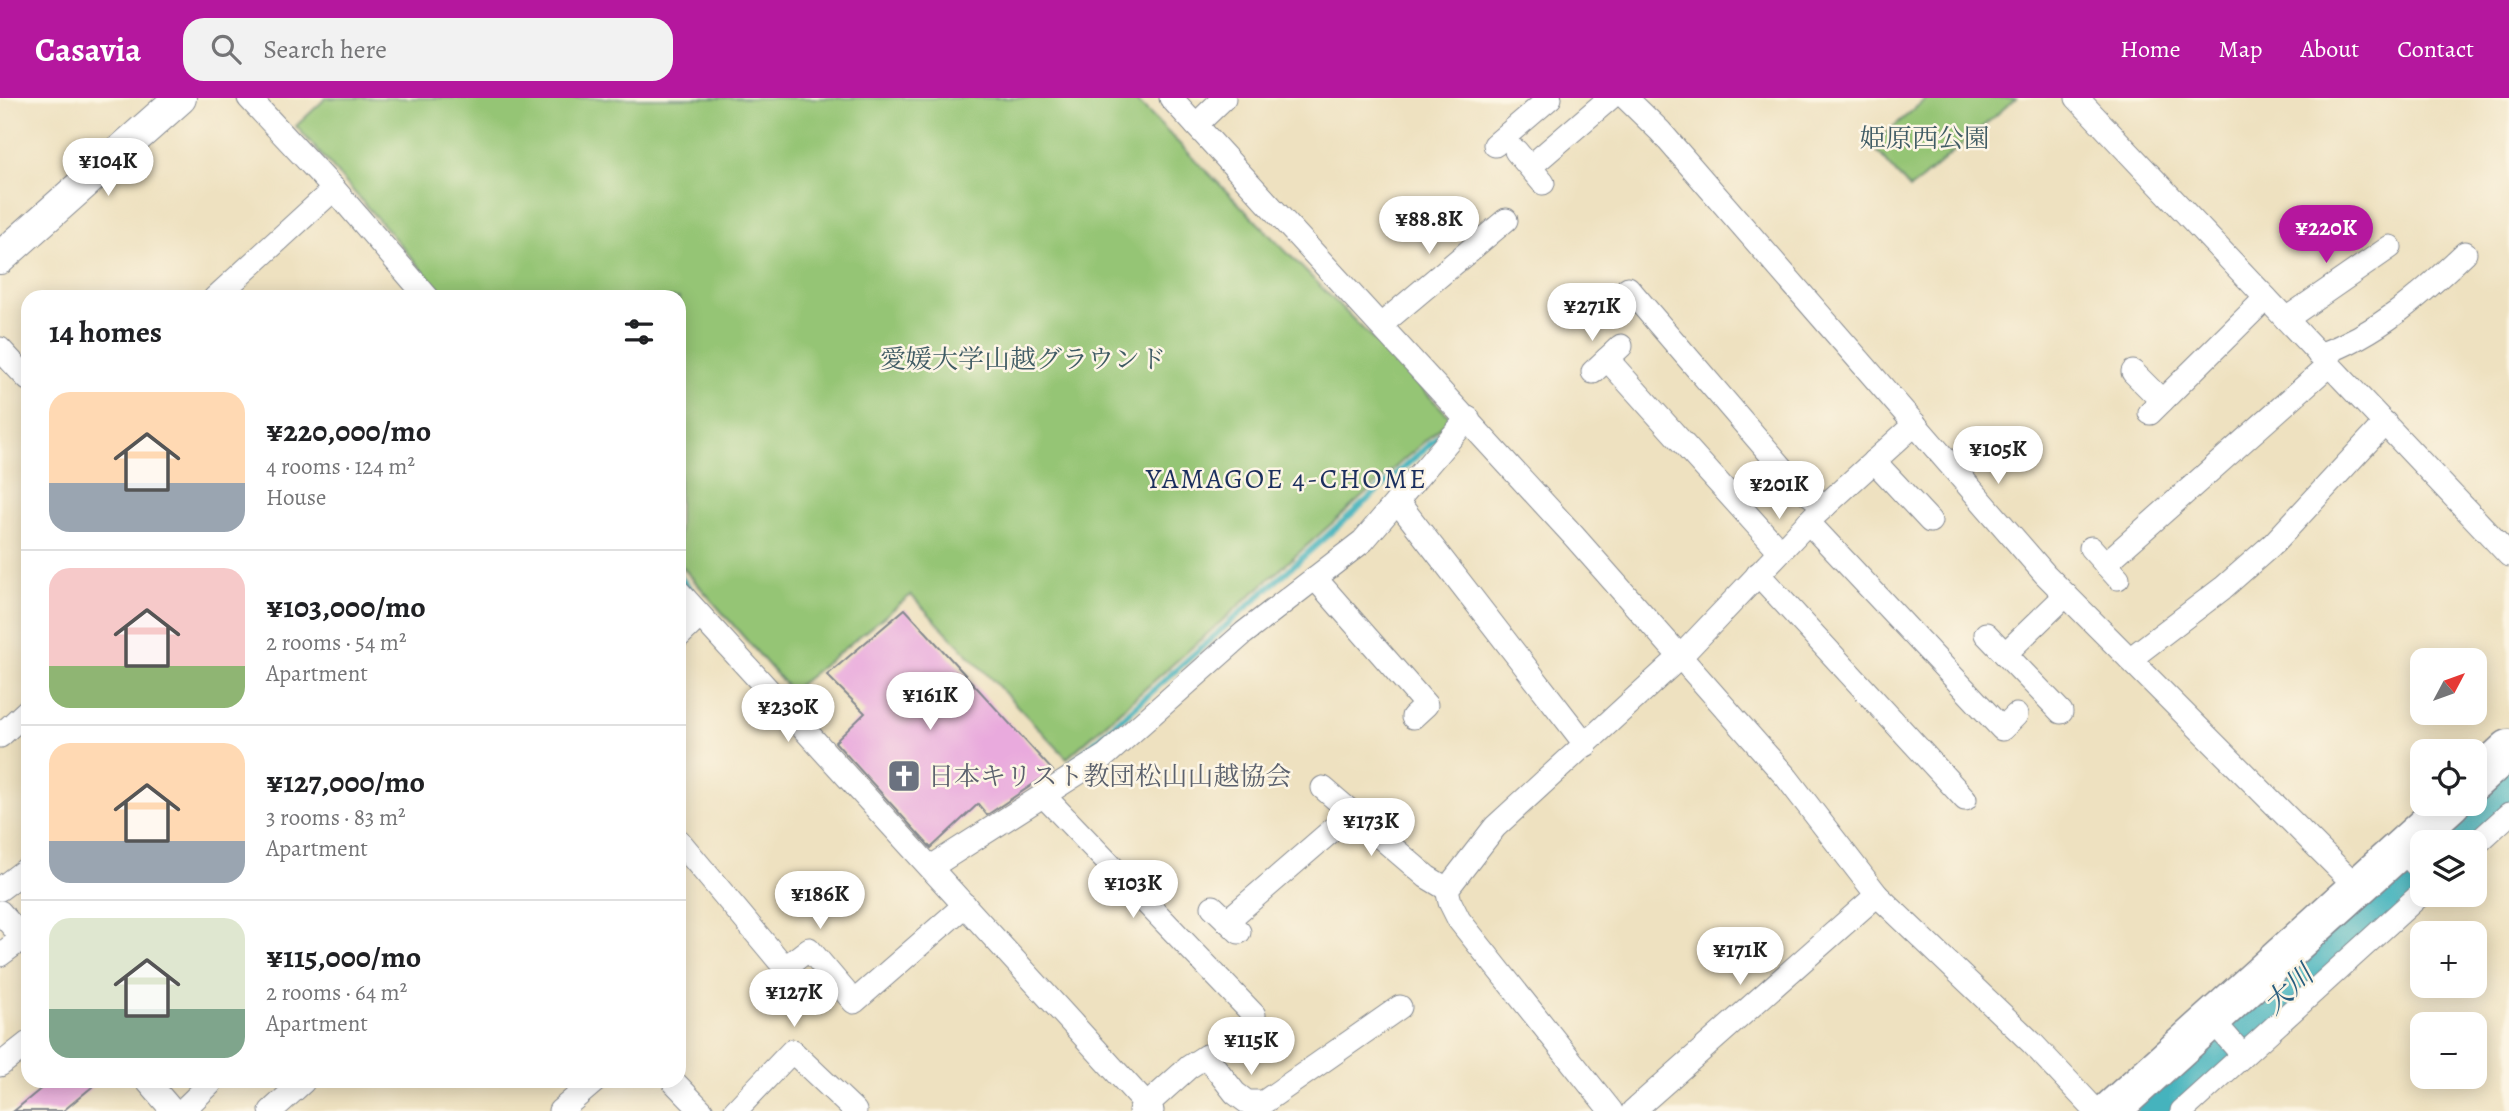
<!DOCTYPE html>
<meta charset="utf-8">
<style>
body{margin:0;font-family:Alegreya,"Noto Serif JP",serif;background:#f2f2f2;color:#202124;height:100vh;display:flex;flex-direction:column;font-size:26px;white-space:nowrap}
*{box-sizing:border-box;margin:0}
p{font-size:23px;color:#757577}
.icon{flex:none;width:38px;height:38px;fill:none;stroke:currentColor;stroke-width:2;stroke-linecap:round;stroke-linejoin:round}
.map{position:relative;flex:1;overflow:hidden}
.details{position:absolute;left:21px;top:192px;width:665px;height:798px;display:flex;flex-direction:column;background:#fff;border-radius:21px;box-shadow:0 4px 18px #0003}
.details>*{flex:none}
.needle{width:46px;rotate:49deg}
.controls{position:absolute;left:2410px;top:550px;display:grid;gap:14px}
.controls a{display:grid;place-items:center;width:77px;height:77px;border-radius:14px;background:#fff;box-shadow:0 4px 18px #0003;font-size:35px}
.price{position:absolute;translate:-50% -60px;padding:0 16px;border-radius:24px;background:#fff;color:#222;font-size:23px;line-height:46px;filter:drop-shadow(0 2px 4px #0008)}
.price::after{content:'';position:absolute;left:50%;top:42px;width:21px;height:16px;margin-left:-10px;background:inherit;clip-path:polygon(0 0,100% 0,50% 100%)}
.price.current{background:#b5179e;color:#fff}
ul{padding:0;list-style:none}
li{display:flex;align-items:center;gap:21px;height:175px;padding:0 28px}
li+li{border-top:2px solid #e0e0e0}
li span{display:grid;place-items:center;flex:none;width:196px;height:140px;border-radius:21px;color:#555}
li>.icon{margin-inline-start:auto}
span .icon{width:84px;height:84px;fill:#fffc;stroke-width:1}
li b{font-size:30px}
h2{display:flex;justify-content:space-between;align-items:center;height:84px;padding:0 28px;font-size:30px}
header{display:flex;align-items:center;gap:42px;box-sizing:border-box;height:98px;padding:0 35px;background:#b5179e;color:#fff}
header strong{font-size:33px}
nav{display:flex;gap:38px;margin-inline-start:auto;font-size:24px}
.search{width:490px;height:63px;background:#f2f2f2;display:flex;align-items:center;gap:18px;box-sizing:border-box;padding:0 24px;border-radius:21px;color:#757577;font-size:26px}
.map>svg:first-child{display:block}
</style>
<header>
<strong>Casavia</strong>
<div class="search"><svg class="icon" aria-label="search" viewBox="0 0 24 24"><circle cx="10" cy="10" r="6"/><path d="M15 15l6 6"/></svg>Search here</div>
<nav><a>Home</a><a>Map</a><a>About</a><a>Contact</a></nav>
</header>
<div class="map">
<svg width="2509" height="1013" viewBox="0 0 2509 1013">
<rect width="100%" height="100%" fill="#fcf5e5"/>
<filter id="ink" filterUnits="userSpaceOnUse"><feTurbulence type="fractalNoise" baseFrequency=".0143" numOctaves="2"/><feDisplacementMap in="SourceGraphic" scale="14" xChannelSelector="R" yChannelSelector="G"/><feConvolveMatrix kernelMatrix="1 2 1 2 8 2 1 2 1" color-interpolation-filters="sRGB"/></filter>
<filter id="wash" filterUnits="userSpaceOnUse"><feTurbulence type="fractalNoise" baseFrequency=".00686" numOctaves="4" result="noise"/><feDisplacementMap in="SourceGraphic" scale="28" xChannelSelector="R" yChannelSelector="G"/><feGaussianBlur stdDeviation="1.57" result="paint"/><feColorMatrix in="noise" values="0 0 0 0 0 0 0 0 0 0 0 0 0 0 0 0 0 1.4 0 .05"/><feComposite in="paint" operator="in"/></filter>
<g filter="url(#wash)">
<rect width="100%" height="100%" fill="#eee1c0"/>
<g fill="#95c574" stroke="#587a69" stroke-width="2">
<path d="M326,0H1134L1451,320L1067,660L911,497L791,593L679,465V200L446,199L296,28Z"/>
<path d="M1927,0H2016L1910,91L1872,47Z"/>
</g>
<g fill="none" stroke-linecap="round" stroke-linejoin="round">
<g stroke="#44b3bd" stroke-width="6">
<path d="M679,478L690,491"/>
<path d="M1067,669L1439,338"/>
</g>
<g stroke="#44b3bd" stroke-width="37">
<path d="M2450,744L2509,690"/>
<path d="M2155,1013L2207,963L2339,847L2422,768"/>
</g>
</g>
<g id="blocks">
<g fill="#e9aadd">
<path d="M905,511L1053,673L987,717L978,706L931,750L835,644L865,615L827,577Z"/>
<path d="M49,984H98L63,1013H14Z"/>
</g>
</g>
</g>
<g filter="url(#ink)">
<use href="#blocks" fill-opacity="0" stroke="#84888f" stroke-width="2"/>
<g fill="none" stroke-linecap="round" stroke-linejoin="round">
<defs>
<g id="street">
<path d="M249,0L334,91L428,200"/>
<path d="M1171,0L1572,436L1787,680L1877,797L2033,946L2096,1013"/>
<path d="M1626,0L1660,33L2045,476L2358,790"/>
<path d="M2077,0L2509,457"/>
<path d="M1196,27L1224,0"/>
<path d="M1495,47L1550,0"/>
<path d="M1516,53L1543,85"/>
<path d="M1530,69L1610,0"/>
<path d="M1628,190L1797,387L1825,408"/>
<path d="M215,200L334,91"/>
<path d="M2286,221L2390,149"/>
<path d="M1381,227L1506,122"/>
<path d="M0,251L28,281"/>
<path d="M2319,257C2378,236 2421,197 2465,155"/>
<path d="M1607,261L1780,453"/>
<path d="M1593,274L1621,248"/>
<path d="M2133,274L2162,303"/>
<path d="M2150,315L2266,200"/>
<path d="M1874,363L1930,423"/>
<path d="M1397,403L1586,647"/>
<path d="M1808,424L2002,631L2016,617"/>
<path d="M2091,450L2118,480"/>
<path d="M2105,466L2329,267"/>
<path d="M1758,476L1965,701"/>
<path d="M1315,480L1426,607L1413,619"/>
<path d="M679,494L1152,1013"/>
<path d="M1986,536L2061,614"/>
<path d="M679,538L700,518"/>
<path d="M2005,556L2066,497"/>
<path d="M2130,561L2223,490L2274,445L2385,325"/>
<path d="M0,638L28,612"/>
<path d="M1323,690L1427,779L1447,791"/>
<path d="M1043,697L1254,917"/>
<path d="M679,743L781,865H791L809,851L854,904L965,807"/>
<path d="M2474,748L2509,716"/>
<path d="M2402,752L2422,773"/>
<path d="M931,769L1105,658L1244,535L1363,443L1468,320"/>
<path d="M0,791L28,770"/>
<path d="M1213,809L1239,834"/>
<path d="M0,814L28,846"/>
<path d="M1227,823L1352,715"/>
<path d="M0,857L23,840"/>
<path d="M2212,922L2242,956"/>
<path d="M0,967L28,945"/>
<path d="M148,984L173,1013"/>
<path d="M674,984L702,1013"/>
<path d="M182,1013L210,986L208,984"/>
<path d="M271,1013L303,984"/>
<path d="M560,1013L594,984"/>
<path d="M735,1013L792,953L855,1013"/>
<path d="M1140,1013L1189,969L1206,958L1235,995L1247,1004H1264L1400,909"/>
<path d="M1611,1013L1459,822L1450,804L1447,791L1495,729L1680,559L1815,417L1915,326"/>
<path d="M1633,1013L1877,797"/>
<path d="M2182,1013L2422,795"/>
</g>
<path id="secondary" d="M0,160L180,0"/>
<g id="highway">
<path d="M2474,683L2509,651"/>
<path d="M2110,1013L2451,705"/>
</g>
</defs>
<use href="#street" stroke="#84888f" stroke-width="25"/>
<use href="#secondary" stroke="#84888f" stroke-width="34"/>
<use href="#highway" stroke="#84888f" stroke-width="41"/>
<use href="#street" stroke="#fff" stroke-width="23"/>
<use href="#secondary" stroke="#fff" stroke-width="32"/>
<use href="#highway" stroke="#fff" stroke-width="38"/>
</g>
</g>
<defs>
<symbol id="church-square" viewBox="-11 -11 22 22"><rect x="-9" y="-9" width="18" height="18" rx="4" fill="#6b7280" stroke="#fcf5e5"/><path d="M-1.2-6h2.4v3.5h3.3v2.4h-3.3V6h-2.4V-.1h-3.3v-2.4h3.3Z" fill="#fff"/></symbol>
</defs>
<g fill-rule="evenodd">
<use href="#church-square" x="885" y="659" width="38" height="38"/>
</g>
<g text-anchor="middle" stroke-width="5" stroke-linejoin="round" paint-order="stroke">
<g font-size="26" fill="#405c65" stroke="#fcf5e5">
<text x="1925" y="49">姫原西公園</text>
<text x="1023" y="270">愛媛大学山越グラウンド</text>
</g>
<g font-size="26" fill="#5b616d" stroke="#fcf5e5" text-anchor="start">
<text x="928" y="687">日本キリスト教団松山山越協会</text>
</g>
<g font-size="28" letter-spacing="2" fill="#1b2f5e" stroke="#fcf5e5">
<text x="1287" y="390">YAMAGOE 4-CHOME</text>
</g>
<g font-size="28" font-style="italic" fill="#295d7f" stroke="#fcf5e5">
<text transform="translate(2288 891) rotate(-43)" y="10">大川</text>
</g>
</g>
</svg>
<div class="controls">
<a><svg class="needle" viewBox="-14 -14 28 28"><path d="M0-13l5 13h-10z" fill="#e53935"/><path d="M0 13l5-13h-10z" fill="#757577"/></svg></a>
<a><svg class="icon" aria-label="locate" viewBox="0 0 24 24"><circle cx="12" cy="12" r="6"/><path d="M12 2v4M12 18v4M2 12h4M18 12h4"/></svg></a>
<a><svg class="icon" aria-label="layers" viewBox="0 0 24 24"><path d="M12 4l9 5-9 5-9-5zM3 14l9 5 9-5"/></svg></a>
<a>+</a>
<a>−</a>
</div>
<b class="price" style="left:108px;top:100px">¥104K</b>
<b class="price" style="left:1429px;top:158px">¥88.8K</b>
<b class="price current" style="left:2326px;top:167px">¥220K</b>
<b class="price" style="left:1592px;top:245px">¥271K</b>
<b class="price" style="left:1998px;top:388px">¥105K</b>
<b class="price" style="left:1779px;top:423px">¥201K</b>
<b class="price" style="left:930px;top:634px">¥161K</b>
<b class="price" style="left:788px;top:646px">¥230K</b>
<b class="price" style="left:1371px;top:760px">¥173K</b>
<b class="price" style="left:1133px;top:822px">¥103K</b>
<b class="price" style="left:820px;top:833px">¥186K</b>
<b class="price" style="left:1740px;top:889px">¥171K</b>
<b class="price" style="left:794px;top:931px">¥127K</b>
<b class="price" style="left:1251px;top:979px">¥115K</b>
<section class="details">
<h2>14 homes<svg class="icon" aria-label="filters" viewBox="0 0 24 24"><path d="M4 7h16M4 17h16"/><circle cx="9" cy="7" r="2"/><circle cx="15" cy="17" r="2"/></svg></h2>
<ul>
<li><span style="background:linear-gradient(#ffd9b3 65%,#9aa5b1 0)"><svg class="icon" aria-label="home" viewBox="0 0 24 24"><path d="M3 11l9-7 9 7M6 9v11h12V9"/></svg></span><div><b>¥220,000/mo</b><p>4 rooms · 124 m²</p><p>House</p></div></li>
<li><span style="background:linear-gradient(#f6c9c9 70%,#8fb573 0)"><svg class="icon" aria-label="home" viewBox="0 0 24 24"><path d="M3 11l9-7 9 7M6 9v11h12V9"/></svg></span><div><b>¥103,000/mo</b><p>2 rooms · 54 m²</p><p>Apartment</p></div></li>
<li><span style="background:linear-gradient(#ffd9b3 70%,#9aa5b1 0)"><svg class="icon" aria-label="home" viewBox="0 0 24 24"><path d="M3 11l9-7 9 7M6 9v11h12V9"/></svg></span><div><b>¥127,000/mo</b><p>3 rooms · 83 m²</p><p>Apartment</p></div></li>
<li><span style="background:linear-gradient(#dfe7d0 65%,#7fa58c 0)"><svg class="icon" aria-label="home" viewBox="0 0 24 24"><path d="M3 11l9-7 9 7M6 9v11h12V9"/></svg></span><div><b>¥115,000/mo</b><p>2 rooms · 64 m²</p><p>Apartment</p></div></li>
</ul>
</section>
</div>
